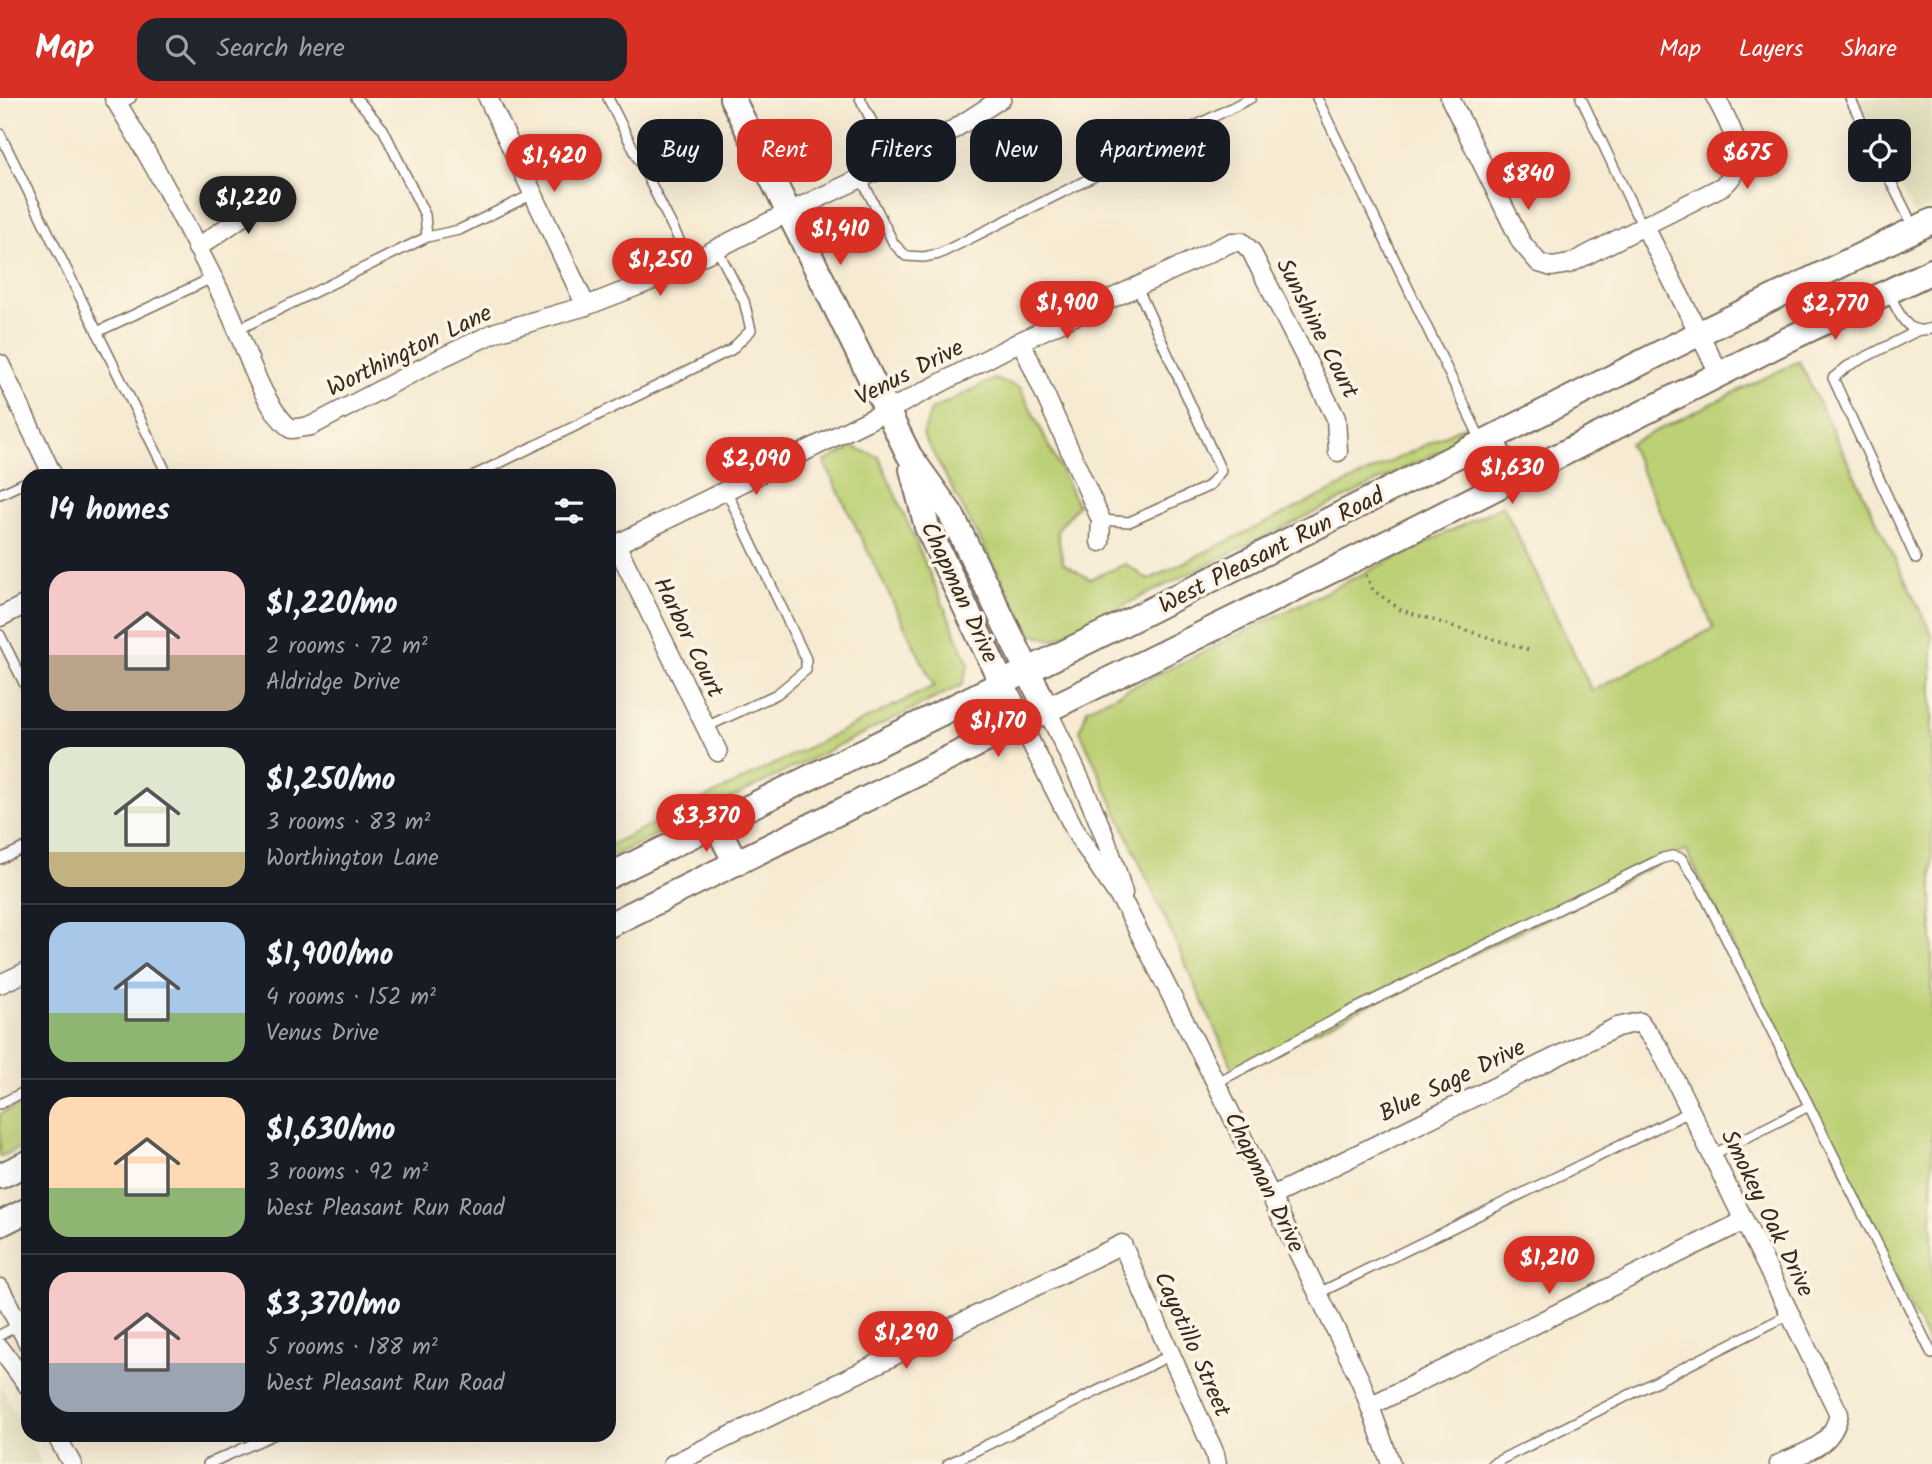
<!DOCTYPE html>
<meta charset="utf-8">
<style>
body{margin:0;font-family:Kalam,sans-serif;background:#20242c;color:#f1f3f6;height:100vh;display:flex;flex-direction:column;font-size:26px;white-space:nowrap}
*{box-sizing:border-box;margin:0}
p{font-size:23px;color:#9ea1a6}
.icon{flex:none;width:38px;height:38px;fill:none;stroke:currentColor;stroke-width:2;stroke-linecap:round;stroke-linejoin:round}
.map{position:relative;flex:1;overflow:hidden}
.side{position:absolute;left:21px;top:371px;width:595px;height:973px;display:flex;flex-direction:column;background:#171b24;border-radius:21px;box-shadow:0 7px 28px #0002}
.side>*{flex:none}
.hud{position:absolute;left:637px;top:21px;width:665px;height:63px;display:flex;gap:14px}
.buttons{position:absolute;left:1848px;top:21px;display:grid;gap:14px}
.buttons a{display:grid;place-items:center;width:63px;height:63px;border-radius:14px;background:#171b24;box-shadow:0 7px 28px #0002;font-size:35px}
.price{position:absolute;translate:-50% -60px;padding:0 16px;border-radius:24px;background:#d93025;color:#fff;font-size:23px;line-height:46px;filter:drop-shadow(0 2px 4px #0008)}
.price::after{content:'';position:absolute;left:50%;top:42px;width:21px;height:16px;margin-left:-10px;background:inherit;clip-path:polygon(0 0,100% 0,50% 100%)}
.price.active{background:#222;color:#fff}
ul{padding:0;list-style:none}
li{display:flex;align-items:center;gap:21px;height:175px;padding:0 28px}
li+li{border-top:2px solid #363941}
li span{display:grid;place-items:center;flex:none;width:196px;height:140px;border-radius:21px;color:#555}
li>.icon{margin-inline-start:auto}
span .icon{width:84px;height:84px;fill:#fffc;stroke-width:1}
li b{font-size:30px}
h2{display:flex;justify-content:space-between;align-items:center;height:84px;padding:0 28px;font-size:30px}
.chip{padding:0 24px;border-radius:21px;background:#171b24;box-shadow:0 7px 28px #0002;font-size:24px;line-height:63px}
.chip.active{background:#d93025;color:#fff}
header{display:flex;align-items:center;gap:42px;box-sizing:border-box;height:98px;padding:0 35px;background:#d93025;color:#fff}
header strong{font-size:33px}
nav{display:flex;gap:38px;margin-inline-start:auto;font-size:24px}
.search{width:490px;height:63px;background:#20242c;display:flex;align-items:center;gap:18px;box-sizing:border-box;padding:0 24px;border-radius:21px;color:#9ea1a6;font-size:26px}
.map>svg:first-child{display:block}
</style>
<header>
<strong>Map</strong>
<div class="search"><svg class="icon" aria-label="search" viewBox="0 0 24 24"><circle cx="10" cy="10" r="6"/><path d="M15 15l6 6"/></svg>Search here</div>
<nav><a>Map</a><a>Layers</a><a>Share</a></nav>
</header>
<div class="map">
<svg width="1932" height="1366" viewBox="0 0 1932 1366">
<rect width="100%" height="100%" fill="#fcf5e5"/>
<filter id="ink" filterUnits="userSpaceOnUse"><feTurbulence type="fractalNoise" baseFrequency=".0143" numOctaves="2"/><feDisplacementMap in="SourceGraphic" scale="14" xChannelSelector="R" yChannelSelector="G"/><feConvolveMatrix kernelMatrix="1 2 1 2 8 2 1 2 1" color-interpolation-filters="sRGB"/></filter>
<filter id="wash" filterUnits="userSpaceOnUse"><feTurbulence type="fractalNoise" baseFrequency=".00686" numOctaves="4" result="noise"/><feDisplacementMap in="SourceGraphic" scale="28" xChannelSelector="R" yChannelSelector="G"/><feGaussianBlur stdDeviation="1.57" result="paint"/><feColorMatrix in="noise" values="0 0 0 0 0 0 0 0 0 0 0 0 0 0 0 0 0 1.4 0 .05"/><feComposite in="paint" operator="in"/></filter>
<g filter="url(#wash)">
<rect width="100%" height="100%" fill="#f6ead2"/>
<g fill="#dfddbb">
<path d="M1857,0H1932V107L1914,116L1892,72H1899V33H1873Z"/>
<path d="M0,1287L42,1366H0Z"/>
</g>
<g fill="#bcd074" stroke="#7c7d49" stroke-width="2">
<path d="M1799,263L1932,537V1253L1686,752L1234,973L1080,633L1087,611L1503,407L1592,593L1714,530L1629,346Z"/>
<path d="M994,281L1020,289L1078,407L1057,432L1063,465L1090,481L1126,466L1148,482L1468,326L1473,337L1053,542L1031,535L923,337L931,312Z"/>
<path d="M853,349L879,359L969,566L962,587L609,760V747L934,588L824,364Z"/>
<path d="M28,1002V1046L0,1059V1016Z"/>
</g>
</g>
<g filter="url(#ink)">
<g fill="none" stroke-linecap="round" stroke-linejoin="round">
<defs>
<g id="lane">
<path d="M356,0L383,31L425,117L427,139"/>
<path d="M608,0L690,164"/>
<path d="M860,0L893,65"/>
<path d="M1317,0L1481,342"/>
<path d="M1581,0L1636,116L1645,129"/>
<path d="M1850,0L1866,33"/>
<path d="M118,7L131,0"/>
<path d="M0,36L168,378"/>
<path d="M1885,72L1914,130"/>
<path d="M861,80L894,146L906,158L924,159L939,156L1251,0"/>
<path d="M1889,195C1899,214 1906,240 1932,230"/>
<path d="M237,232L427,139L459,132L533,96"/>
<path d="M97,234L212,180"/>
<path d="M37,378L50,372"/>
<path d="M473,378L731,252L751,232L744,203L717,151"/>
<path d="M0,396L28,383"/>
<path d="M1101,422L1129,424L1209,388L1221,373L1137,189"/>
<path d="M1916,461L1833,280L1848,268L1917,233"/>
<path d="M0,537L28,593"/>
<path d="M706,629L777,596L806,572V561L726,392"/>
<path d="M0,761L28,748"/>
<path d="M1216,985L1349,914L1663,760L1672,758L1681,760L1699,786L1932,1256"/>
<path d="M0,1006L28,992"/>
<path d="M1712,1057L1809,1008"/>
<path d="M1319,1195L1691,1013"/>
<path d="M0,1237L28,1222"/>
<path d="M208,1366L273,1337"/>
<path d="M948,1366L1171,1257"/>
<path d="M1492,1366L1790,1216"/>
</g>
<g id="street">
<path d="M114,0C155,67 192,137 227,208C245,245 260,306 291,331L311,328L443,259L496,234L586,208L661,179L787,115L925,50L1002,0"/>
<path d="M488,0L586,208"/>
<path d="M1450,0L1521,144L1539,165L1552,169L1569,166L1723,88C1753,63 1730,28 1716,0"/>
<path d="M1645,129L1720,277"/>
<path d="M197,150L249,114L259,92"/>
<path d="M1021,243L1101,422L1100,444"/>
<path d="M0,266L53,378"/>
<path d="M616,446L718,654"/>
<path d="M609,450L887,313L1021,243L1232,144H1242L1251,153L1336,320L1338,354"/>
<path d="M0,519L28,505"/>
<path d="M1047,612C1076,672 1106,731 1123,795"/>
<path d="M1021,625L1078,738L1126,809L1216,985L1361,1284L1391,1366"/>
<path d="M0,886L28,873"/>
<path d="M1272,1098L1617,929L1640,924L1660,951L1839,1316C1832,1349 1807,1353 1779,1366"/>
<path d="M0,1190L28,1245"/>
<path d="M0,1250L28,1288"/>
<path d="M1370,1308L1744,1123"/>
<path d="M56,1337L72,1366"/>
<path d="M673,1366L1122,1146L1215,1356L1217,1366"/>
</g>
<g id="secondary">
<path d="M732,0L909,357L951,416L1047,612"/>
<path d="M1491,341L1511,383"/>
<path d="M912,371L927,429L1021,625"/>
<path d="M716,726L736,765"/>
<path d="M609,778L1143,516L1700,235L1932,123"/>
<path d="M609,827L1357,460L1795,238L1932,173"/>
<path d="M0,1078L28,1065"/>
<path d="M0,1126L28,1112"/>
</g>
</defs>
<use href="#lane" stroke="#7c6d5d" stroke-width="12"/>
<use href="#street" stroke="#7c6d5d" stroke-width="21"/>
<use href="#secondary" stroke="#7c6d5d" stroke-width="28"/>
<path stroke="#7c6d5d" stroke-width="3.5" stroke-dasharray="2 5" stroke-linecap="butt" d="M1366,477L1373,492L1401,512L1529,552"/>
<use href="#lane" stroke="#fff" stroke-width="9"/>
<use href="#street" stroke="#fff" stroke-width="18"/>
<use href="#secondary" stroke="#fff" stroke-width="24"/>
</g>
</g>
<g text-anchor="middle" stroke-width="7" stroke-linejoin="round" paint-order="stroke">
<g font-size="24" fill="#3b2a1e" stroke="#fcf5e5">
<text transform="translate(1318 230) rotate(63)" y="8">Sunshine Court</text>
<text transform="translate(409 252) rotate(-26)" y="8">Worthington Lane</text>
<text transform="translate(909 274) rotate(-27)" y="8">Venus Drive</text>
<text transform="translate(1271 452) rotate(-27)" y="8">West Pleasant Run Road</text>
<text transform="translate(960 494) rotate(65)" y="8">Chapman Drive</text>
<text transform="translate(689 539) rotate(64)" y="8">Harbor Court</text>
<text transform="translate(1452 982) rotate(-26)" y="8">Blue Sage Drive</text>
<text transform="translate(1265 1084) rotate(64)" y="8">Chapman Drive</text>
<text transform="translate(1768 1115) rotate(64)" y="8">Smokey Oak Drive</text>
<text transform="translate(1193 1246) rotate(66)" y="8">Cayotillo Street</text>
</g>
</g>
</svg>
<div class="buttons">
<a><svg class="icon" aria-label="locate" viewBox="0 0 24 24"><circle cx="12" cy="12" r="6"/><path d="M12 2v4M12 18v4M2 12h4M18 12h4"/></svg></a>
</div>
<b class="price" style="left:1747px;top:93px">$675</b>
<b class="price" style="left:554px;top:96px">$1,420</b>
<b class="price" style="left:1528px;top:114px">$840</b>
<b class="price active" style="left:248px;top:138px">$1,220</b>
<b class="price" style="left:840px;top:169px">$1,410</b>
<b class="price" style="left:660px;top:200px">$1,250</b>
<b class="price" style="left:1067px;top:243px">$1,900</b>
<b class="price" style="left:1835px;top:244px">$2,770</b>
<b class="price" style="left:756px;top:399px">$2,090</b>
<b class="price" style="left:1512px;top:408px">$1,630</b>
<b class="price" style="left:998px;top:661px">$1,170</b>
<b class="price" style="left:706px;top:756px">$3,370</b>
<b class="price" style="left:1549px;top:1198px">$1,210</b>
<b class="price" style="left:906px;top:1273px">$1,290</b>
<div class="hud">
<a class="chip">Buy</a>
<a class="chip active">Rent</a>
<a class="chip">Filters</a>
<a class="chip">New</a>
<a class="chip">Apartment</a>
</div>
<section class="side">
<h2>14 homes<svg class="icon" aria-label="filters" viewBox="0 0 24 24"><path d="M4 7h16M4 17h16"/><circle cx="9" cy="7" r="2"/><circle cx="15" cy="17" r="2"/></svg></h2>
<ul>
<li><span style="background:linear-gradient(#f6c9c9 60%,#b9a48a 0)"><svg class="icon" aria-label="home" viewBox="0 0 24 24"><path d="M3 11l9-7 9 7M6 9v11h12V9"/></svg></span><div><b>$1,220/mo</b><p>2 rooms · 72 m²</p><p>Aldridge Drive</p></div></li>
<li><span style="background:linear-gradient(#dfe7d0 75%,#c2b280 0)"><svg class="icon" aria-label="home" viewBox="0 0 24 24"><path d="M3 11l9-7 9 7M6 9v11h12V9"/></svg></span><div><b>$1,250/mo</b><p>3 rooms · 83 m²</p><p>Worthington Lane</p></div></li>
<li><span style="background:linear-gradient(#a9c7e8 65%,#8fb573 0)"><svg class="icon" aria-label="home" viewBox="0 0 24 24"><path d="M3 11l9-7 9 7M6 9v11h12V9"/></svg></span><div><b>$1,900/mo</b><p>4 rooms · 152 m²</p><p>Venus Drive</p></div></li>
<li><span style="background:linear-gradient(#ffd9b3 65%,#8fb573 0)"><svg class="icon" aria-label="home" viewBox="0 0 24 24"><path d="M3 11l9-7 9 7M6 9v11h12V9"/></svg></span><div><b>$1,630/mo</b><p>3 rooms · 92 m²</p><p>West Pleasant Run Road</p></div></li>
<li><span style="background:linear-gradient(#f6c9c9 65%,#9aa5b1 0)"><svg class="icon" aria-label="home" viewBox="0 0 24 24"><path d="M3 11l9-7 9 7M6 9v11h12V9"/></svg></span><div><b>$3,370/mo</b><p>5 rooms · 188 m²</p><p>West Pleasant Run Road</p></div></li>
</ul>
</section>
</div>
